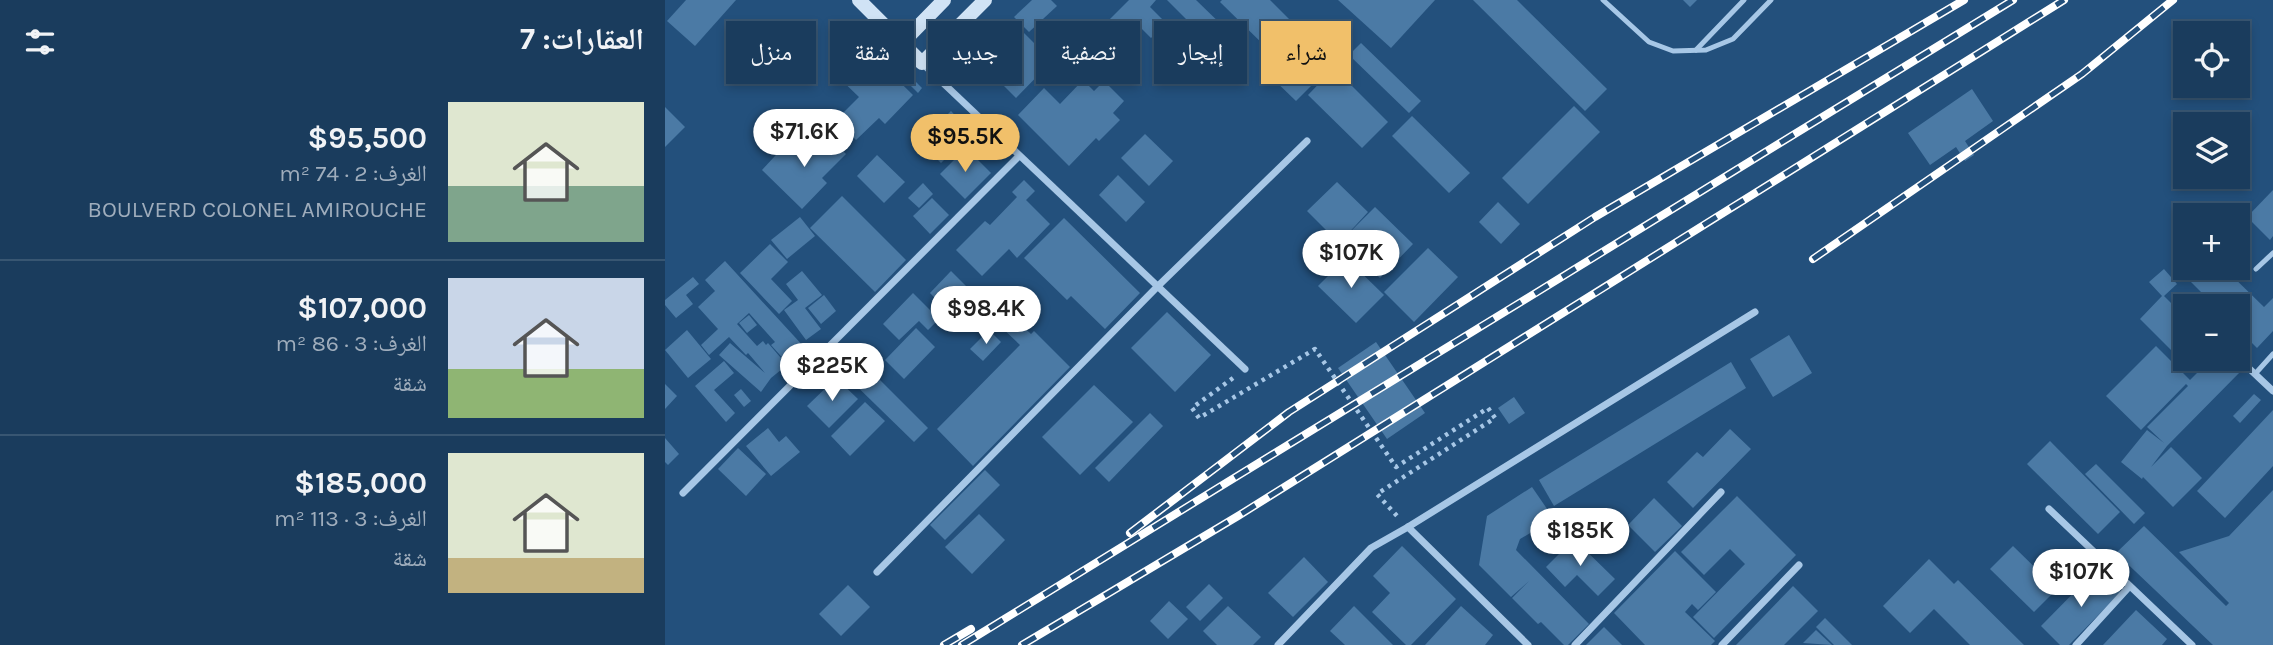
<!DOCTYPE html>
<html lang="ar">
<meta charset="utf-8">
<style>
body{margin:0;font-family:Karla,"Noto Naskh Arabic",sans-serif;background:#274766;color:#f1f3f6;direction:rtl;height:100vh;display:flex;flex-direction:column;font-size:26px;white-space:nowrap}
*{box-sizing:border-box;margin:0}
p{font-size:23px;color:#9fadbc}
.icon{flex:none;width:38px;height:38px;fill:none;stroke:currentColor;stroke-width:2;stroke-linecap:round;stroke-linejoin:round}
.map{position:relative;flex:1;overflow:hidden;direction:ltr}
.sheet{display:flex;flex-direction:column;background:#1a3c5d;width:665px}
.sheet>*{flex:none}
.banner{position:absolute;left:21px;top:21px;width:665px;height:63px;direction:rtl;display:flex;gap:14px}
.buttons{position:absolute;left:1508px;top:21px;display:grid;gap:14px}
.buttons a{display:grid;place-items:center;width:77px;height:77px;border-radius:0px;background:#1a3c5d;box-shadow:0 4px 10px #0003,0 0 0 2px #385672;font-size:35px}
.price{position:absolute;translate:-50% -60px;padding:0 16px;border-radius:24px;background:#fff;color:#222;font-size:23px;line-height:46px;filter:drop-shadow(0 2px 4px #0008)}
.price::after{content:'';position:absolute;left:50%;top:42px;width:21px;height:16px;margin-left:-10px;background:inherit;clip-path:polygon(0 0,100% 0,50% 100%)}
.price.selected{background:#f1c06a;color:#111}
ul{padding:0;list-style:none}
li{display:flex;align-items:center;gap:21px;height:175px;padding:0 21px}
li+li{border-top:2px solid #385672}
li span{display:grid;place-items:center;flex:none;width:196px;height:140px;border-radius:0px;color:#555}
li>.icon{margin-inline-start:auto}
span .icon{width:84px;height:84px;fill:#fffc;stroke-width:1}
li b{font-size:30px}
h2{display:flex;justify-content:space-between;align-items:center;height:84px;padding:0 21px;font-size:30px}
.tag{padding:0 24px;border-radius:0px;background:#1a3c5d;box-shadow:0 4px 10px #0003,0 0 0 2px #385672;font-size:24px;line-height:63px}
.tag.selected{background:#f1c06a;color:#111}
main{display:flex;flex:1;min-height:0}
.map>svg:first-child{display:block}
</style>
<main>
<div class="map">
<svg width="1608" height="645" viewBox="0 0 1608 645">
<rect width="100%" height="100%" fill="#23507c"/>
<g fill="#4b7aa5">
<path d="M21,0H71L30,46L2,21Z"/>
<path d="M367,0H386L392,6L364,32L349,17Z"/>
<path d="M464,0H491L485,7L501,23L486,38L474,26L456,44L438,26Z"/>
<path d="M502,0H531L563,31L548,46Z"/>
<path d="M557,0H605L639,34L614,60L555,2Z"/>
<path d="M673,0H770L726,48Z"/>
<path d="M808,0H852L942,89L920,111Z"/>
<path d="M1018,0H1032L1025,7Z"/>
<path d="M358,32L387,61L351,98L323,70L312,81L296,65L322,39L337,54Z"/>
<path d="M396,40L414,58L401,72L383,54Z"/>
<path d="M696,43L756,101L744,113L684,55Z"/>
<path d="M197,45L248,95L220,124L214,118L191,140L171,120L194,97L169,73Z"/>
<path d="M632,45L660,72L631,101L603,74Z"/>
<path d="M669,68L723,122L697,148L643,95Z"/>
<path d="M240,71L257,88L253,93L235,75Z"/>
<path d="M418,80L429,91L439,81L459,101L448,113L455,120L434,141L431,138L404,166L353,115L379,88L395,104Z"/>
<path d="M1307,89L1328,121L1300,141L1309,155L1300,161L1291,147L1265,165L1243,133Z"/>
<path d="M909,106L935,132L863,204L837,178Z"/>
<path d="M0,107L20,127L0,147Z"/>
<path d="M286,111L298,124L288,134L276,121Z"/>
<path d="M747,116L805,173L784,193L727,136Z"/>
<path d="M273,120L296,143L276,163L253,140Z"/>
<path d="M158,131L181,154L157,178L162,183L137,209L97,170L122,143L134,156Z"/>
<path d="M480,134L508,161L484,186L456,158Z"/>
<path d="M301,148L326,173L300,199L275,174Z"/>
<path d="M212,155L240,182L219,203L192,176Z"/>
<path d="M453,175L480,202L461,222L434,195Z"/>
<path d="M359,180L370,191L361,200L385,224L352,258L344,249L317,276L291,250L320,221L325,225L352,197L347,192Z"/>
<path d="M672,182L703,212L679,238L710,207L748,244L715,278L676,240L673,242L642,211Z"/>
<path d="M258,183L268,194L254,208L243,198Z"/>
<path d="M1608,190V236L1605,240L1582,217Z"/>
<path d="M177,196L241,260L210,292L145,228Z"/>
<path d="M267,198L284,215L265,234L248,216Z"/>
<path d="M833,202L855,224L836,244L814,222Z"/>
<path d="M135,217L150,236L122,259L106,240Z"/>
<path d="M399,218L475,293L440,329L406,296L402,300L359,258Z"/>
<path d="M105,244L123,262L106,279L127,301L114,314L75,273Z"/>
<path d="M763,248L793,277L749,322L719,292Z"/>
<path d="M681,258L719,295L691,323L653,286Z"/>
<path d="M60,261L140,348L123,364L106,345L110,342L84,313L72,324L92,346L98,341L101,345L103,343L122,365L106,378L96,392L54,355L65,343L100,373L83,353L81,355L64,337L44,355L36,345L53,329L33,307L50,291L40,280Z"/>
<path d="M1530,268H1559L1599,307L1608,298V331L1592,348L1573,329V306H1550L1521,277Z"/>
<path d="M1499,269L1512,284L1499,296L1518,315L1516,317L1521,321V359L1518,362L1475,319L1497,296L1484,282Z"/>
<path d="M137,271L157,295L140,308L156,329L141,340L119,310L133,300L121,284Z"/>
<path d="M286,271L317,302L295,324L265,293Z"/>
<path d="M28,277L34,284L21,295L28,304L11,318L0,305V300Z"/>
<path d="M248,293L274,319L263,330L254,321L234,340L218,324Z"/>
<path d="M159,295L171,311L156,324L143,308Z"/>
<path d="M502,312L546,355L510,392L466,348Z"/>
<path d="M84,315L92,325L82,333L74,323Z"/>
<path d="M346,315L366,334L369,331L405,367L308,466L272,429L355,345L335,326Z"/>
<path d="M251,328L270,347L239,379L220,360Z"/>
<path d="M22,330L46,359L23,378L0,350Z"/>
<path d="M324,330L336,342L318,361L305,349Z"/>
<path d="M1124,335L1147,373L1108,397L1085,359Z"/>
<path d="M711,342L760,413L722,439L673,368Z"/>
<path d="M1491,346L1525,380L1546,359H1563L1576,371L1502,446L1486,467L1506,447L1537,478L1508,507L1478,477L1477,479L1456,462L1482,430L1499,443L1482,427L1523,386L1521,384L1476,430L1441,396Z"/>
<path d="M160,353L172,363L167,370L154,360Z"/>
<path d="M189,354L263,428L249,442L174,369Z"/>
<path d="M59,361L69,373L49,390L70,413L61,422L30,386Z"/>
<path d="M1066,362L1081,388L889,506L874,480Z"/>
<path d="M171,378L193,399L164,428L142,406Z"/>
<path d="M0,384L12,396L0,409Z"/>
<path d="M429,385L468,422L415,475L377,437Z"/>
<path d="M76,389L86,401L79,407L69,395Z"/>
<path d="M1589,394L1596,400L1575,423L1568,416Z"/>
<path d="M849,397L860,413L844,424L833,408Z"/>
<path d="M200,402L220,421L185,456L166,436Z"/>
<path d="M1608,410V466L1560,518L1532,491Z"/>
<path d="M485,413L498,426L444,482L430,468Z"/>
<path d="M103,428L114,442L121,436L135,452L106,476L81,446Z"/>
<path d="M1065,429L1086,449L1028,508L1002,482L1032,452L1038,457Z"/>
<path d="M0,438L14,454L3,465L0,462Z"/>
<path d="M1385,441L1455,512L1433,534L1362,464Z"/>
<path d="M73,448L101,474L81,496L53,469Z"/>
<path d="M1431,464L1480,513L1469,524L1420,474Z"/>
<path d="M320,470L335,485L280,540L265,525Z"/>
<path d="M867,487L889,519L855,539L851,550L924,624L903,645H899L876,622L873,624L847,598L864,581L846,597L814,565L822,516Z"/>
<path d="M1608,490V645H1548L1451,553L1479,526L1561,606L1564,603L1514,552L1564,536Z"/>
<path d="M1072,496L1131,555L1049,638L1028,617L1080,564L1065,549L1039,575L1016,552Z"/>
<path d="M989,498L1017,526L990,552L963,525Z"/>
<path d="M314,514L340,540L307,574L280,547Z"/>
<path d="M909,539L950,579L933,596L912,575L900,587L881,567Z"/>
<path d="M737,546L791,599L746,645H741L707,612L725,593L708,576Z"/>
<path d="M1348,546L1392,589L1369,612L1325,569Z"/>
<path d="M1010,551L1051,592L1033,610L1027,604L1020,612L1050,641L1046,645H980L949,613Z"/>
<path d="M639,557L663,582L628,617L603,593Z"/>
<path d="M1264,559L1289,584L1293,580L1359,645H1305L1269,609L1245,633L1218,606Z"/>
<path d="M1432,569L1456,592L1404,645H1395L1376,626Z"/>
<path d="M544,584L558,598L535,621L521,607Z"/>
<path d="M183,585L205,607L176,636L154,614Z"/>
<path d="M1128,586L1153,611L1119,645H1071Z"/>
<path d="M504,601L523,619L503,639L485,621Z"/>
<path d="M563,606L596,637L588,645H552L538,631Z"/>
<path d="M689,606L728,645H680L665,631Z"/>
<path d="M796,606L828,635L820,645H760Z"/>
<path d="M1471,610L1502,639L1497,645H1438Z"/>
<path d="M1160,618L1187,645H1169L1151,627Z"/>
<path d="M939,627L957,645H921Z"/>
<path d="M1151,630L1167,645L1138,643Z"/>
</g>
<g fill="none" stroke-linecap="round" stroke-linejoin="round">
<path stroke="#a7c7e6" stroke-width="4.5" stroke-dasharray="3.5 5" stroke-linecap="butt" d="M568,378L527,408L534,418L650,349L731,467L823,408L830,418L712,494L732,516"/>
<g stroke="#a7c7e6" stroke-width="5">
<path d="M938,0L984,42L1008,51L1041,50L1068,39L1106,0"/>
<path d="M1031,50L1079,0"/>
<path d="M1591,269L1608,253"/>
<path d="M1590,374L1608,354"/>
</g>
<g stroke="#a7c7e6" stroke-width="7">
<path d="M257,63L580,369"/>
<path d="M1519,306L1521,307"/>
<path d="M1573,358L1608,391"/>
<path d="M18,493L354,156"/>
<path d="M1384,509L1527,645"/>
<path d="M743,527L863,645"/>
<path d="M212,572L492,287L642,141"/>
<path d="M613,645L706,548L743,527L1090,312"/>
<path d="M910,645L1056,492"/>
<path d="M1057,645L1134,565"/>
<path d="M1411,645L1464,587"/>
</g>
<g stroke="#d0e3f5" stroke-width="14">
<path d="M194,0L257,63L320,0"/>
<path d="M237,43L279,0"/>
</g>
<defs>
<g id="rail">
<path d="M1148,259L1417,74L1508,0"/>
<path d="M465,533L624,412L930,217L1299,0"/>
<path d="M279,645L306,629"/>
<path d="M297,645L1348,0"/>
<path d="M357,645L573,516L1399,0"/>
</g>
</defs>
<use href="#rail" stroke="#fff" stroke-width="8"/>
<use href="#rail" stroke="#23507c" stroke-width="5" stroke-dasharray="16" stroke-linecap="butt"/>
</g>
</svg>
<div class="buttons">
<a><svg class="icon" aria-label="locate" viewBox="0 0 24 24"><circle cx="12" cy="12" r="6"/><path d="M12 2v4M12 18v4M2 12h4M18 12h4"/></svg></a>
<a><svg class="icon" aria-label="layers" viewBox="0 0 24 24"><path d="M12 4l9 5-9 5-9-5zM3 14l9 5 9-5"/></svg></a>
<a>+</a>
<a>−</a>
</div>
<b class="price" style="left:139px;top:169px">$71.6K</b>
<b class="price selected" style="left:300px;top:174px">$95.5K</b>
<b class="price" style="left:686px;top:290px">$107K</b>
<b class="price" style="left:321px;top:346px">$98.4K</b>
<b class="price" style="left:167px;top:403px">$225K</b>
<b class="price" style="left:915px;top:568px">$185K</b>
<b class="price" style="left:1416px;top:609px">$107K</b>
<div class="banner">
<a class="tag selected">شراء</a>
<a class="tag">إيجار</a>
<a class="tag">تصفية</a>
<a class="tag">جديد</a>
<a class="tag">شقة</a>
<a class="tag">منزل</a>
</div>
</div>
<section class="sheet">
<h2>العقارات: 7<svg class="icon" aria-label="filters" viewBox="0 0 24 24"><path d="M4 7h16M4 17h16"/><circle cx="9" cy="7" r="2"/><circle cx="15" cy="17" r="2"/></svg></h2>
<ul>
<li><span style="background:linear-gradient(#dfe7d0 60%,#7fa58c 0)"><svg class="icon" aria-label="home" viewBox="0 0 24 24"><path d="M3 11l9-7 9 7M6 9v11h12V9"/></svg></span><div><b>$95,500</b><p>الغرف: 2 · 74 m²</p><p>BOULVERD COLONEL AMIROUCHE</p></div></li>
<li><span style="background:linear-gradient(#c9d6e8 65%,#8fb573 0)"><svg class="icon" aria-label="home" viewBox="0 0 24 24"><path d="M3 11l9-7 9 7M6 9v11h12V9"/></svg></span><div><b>$107,000</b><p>الغرف: 3 · 86 m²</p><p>شقة</p></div></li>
<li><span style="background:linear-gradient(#dfe7d0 75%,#c2b280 0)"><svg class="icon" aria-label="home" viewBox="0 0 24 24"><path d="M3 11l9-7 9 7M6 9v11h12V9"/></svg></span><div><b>$185,000</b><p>الغرف: 3 · 113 m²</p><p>شقة</p></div></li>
</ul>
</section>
</main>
